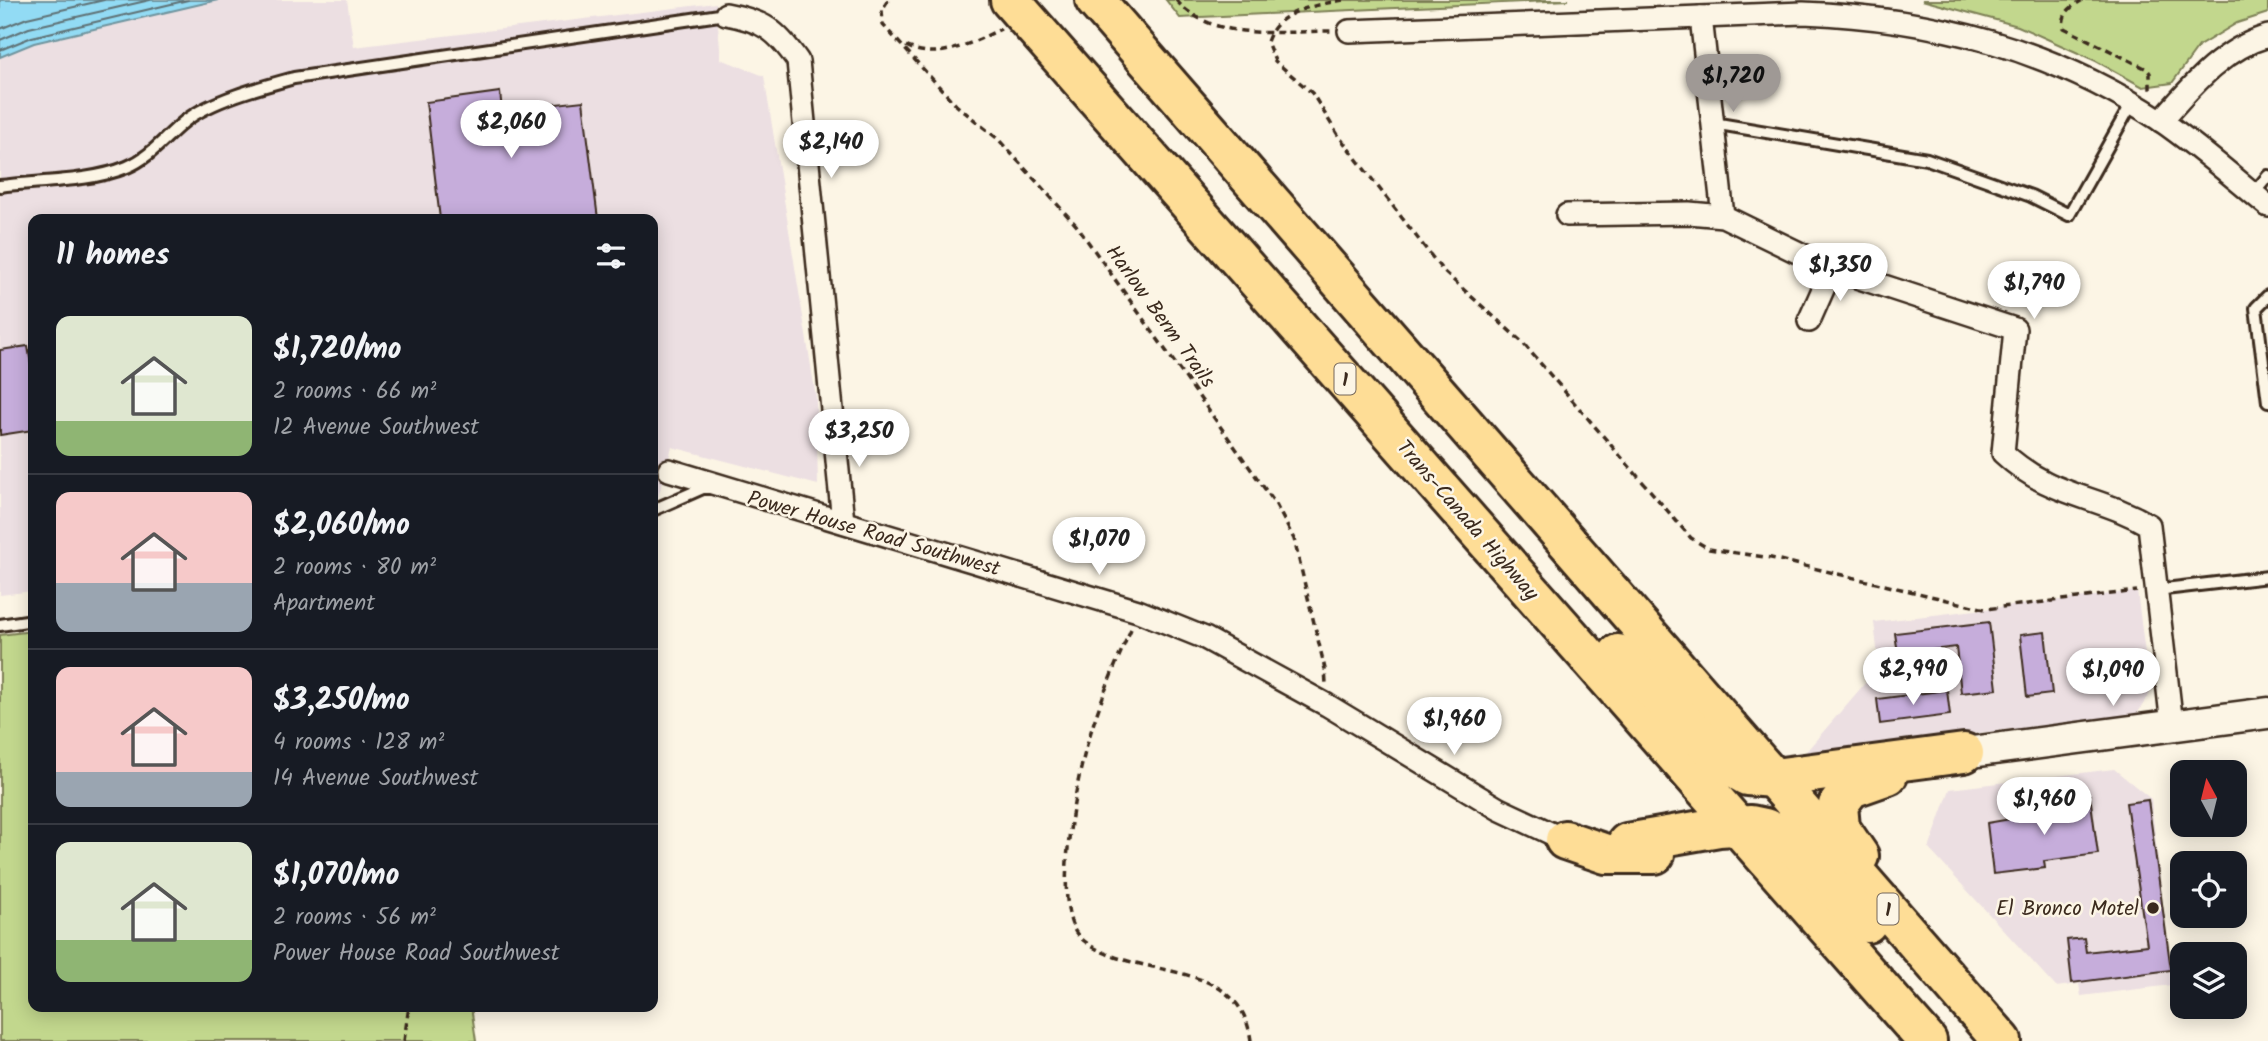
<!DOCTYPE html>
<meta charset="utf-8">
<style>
body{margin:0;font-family:Kalam,sans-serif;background:#20242c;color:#f1f3f6;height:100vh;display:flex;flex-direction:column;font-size:26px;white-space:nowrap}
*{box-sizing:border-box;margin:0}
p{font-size:23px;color:#9ea1a6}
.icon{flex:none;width:38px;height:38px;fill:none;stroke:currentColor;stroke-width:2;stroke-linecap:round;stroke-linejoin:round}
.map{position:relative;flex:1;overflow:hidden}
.side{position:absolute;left:28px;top:214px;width:630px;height:798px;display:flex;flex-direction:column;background:#171b24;border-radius:14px;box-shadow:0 4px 18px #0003}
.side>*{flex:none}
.needle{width:46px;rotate:353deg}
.tools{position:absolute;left:2170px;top:760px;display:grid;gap:14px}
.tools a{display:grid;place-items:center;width:77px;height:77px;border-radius:14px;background:#171b24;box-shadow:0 4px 18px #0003;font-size:35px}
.price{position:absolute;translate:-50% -60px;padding:0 16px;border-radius:24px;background:#fff;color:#222;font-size:23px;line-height:46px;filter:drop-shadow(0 2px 4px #0008)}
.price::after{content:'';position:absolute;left:50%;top:42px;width:21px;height:16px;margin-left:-10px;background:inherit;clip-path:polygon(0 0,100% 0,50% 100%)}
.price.active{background:#9f9995;color:#111}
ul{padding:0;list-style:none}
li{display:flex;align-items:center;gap:21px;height:175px;padding:0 28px}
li+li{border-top:2px solid #363941}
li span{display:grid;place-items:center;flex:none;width:196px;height:140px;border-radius:14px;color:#555}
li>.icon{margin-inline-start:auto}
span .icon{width:84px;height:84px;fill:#fffc;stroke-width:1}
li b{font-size:30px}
h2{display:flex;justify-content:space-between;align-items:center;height:84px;padding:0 28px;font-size:30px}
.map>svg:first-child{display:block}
</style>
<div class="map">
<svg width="2268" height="1041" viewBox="0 0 2268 1041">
<rect width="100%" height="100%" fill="#fcf5e5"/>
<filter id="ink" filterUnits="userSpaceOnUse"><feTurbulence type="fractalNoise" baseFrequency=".0143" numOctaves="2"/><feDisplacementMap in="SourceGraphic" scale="14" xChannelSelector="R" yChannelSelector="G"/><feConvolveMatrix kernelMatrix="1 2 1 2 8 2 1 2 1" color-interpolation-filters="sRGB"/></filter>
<g filter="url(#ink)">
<g fill="#ecdfe2">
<path d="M218,0H347L354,47L716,3L721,59L764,76L816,397L818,485L672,447L653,515V219H33V591L0,595V57L34,44Z"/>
<path d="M2137,591L2150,693L2137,714L1804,754L1879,667L1874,622Z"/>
<path d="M2114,769L2151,799L2172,985L2081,996L2079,984L2056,987L1929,849L1950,789Z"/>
</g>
<g fill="#c2d78d" stroke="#7e8056" stroke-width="2">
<path d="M1166,0H1569L1180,18Z"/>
<path d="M1922,0H2268V13L2237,23L2199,46L2172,83L2143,87L2096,61L2018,26Z"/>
<path d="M33,631V1006H471L476,1041H0V635Z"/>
</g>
<path fill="#92dbf4" stroke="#6f949e" stroke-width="2" d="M0,0H218L34,43L0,57Z"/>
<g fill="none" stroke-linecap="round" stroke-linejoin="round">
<g stroke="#5e7174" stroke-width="2">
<path d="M0,29L27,18L104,0"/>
<path d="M0,40L29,28L150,0"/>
<path d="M0,50L32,37L188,0"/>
</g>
</g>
<g fill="#c6addb" stroke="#3b2a1e" stroke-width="2">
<path d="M500,92L502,110L583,101L598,219H440L426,102Z"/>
<path d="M28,346L31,365H33V430L0,435V350Z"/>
<path d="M1989,622L1997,689L1961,693L1956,647L1898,654L1895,633Z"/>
<path d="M2045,632L2052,694L2027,697L2020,635Z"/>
<path d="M1947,690L1950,715L1880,724L1877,699Z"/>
<path d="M2090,795L2098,854L2044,861L2045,868L1993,874L1987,823L2051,812L2050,800Z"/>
<path d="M2148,800L2171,970L2072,983L2067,940L2084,938L2086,952L2147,945L2126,803Z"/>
</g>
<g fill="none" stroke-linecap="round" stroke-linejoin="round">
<defs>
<g id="lane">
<path d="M1713,123L1927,159L2031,196L2069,215L2132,103"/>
<path d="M0,186C39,181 91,182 127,167C151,157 165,137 185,121C212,100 261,87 294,78L726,14"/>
<path d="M2253,194L2268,176"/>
<path d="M2268,296L2256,308L2268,402"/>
<path d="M653,510L703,488H712"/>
<path d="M2156,590L2268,577"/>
<path d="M0,625L33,620"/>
</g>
<g id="street">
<path d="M726,14C764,21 776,30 798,61L843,522"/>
<path d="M1701,17L1723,216"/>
<path d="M1349,31L1803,13C1933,18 2050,48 2160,120C2198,146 2233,177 2268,206"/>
<path d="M2161,121C2191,87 2222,49 2268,36"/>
<path d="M1567,215L1689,213L1723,216L1832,269L2015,329L2003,453C2051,498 2097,494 2149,525L2172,725"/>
<path d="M1809,321L1832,269"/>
<path d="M669,470L1138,611L1205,638L1327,705L1499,809L1565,840"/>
</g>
<path id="secondary" d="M1964,753L2268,713"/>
<g id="highway">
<path d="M1010,0L1927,1041"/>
<path d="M1095,0L2002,1041"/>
<path d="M1618,654L1726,764L1747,776L1774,778L1964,753"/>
<path d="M1565,840L1606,854H1655"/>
<path d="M1627,843L1719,827L1751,825L1765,828L1787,839L1867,923"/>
<path d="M1859,856L1840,828L1838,805L1851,788L1888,775"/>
</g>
</defs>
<use href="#lane" stroke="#3b2a1e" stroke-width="16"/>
<use href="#street" stroke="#3b2a1e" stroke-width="26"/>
<use href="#secondary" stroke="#3b2a1e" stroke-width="35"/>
<use href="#highway" stroke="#3b2a1e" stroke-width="44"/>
<g stroke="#3b2a1e" stroke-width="3.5" stroke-dasharray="7 5" stroke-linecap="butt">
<path d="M888,0L882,10L883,25L956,105L998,139L1076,225L1275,503L1294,539L1325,669L1326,684"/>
<path d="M1176,0C1213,43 1282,31 1333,31"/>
<path d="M1343,0C1313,6 1277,10 1267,42L1275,61L1312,93L1338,135L1443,271L1522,342L1691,538L1709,549L1771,558L1985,609L2137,591"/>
<path d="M2083,0C2072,6 2061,13 2064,28L2147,69L2150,73V92"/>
<path d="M906,46C938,62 971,43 1001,29"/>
<path d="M1131,629C1115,665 1100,701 1089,738C1076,779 1054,895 1075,931C1080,940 1095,949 1105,953C1160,977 1242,965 1251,1041"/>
<path d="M404,1041L409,1006"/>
</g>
<use href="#lane" stroke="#fcf5e5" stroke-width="10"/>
<use href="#street" stroke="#fcf5e5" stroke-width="21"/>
<use href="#secondary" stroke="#fcf5e5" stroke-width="30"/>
<use href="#highway" stroke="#fedd96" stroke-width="38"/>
</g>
</g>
<circle fill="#3b2a1e" stroke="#fcf5e5" stroke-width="2.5" cx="2153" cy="908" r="7"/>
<g text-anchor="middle" stroke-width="5" stroke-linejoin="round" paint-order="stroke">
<g fill="#fcf5e5" stroke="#75675a" stroke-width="2">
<rect x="1334.5" y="363.5" width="21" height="31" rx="5"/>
<rect x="1877.5" y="893.5" width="21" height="31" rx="5"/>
</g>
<g font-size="19" font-weight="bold" fill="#3b2a1e">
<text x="1345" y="386">1</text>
<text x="1888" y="916">1</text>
</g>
<g font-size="21" fill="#3b2a1e" stroke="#fcf5e5">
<text transform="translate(1161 316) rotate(54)" y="7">Harlow Berm Trails</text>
<text transform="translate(1468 520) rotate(49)" y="7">Trans-Canada Highway</text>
<text transform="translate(874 533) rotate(16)" y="7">Power House Road Southwest</text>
</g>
<g font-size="21" fill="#3b2a1e" stroke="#fcf5e5" text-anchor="end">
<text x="2139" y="915">El Bronco Motel</text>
</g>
</g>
</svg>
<div class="tools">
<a><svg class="needle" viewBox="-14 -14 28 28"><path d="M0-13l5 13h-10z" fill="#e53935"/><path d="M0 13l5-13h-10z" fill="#9ea1a6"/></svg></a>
<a><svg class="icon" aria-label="locate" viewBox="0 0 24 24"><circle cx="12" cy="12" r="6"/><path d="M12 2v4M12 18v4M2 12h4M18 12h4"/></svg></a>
<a><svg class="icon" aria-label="layers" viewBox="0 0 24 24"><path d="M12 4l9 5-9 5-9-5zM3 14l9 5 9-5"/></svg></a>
</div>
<b class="price active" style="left:1733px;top:114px">$1,720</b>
<b class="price" style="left:511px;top:160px">$2,060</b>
<b class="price" style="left:831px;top:180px">$2,140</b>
<b class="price" style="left:1840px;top:303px">$1,350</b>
<b class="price" style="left:2034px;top:321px">$1,790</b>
<b class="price" style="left:859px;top:469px">$3,250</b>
<b class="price" style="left:1099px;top:577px">$1,070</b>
<b class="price" style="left:1913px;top:707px">$2,990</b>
<b class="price" style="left:2113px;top:708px">$1,090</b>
<b class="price" style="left:1454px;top:757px">$1,960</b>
<b class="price" style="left:2044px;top:837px">$1,960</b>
<section class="side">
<h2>11 homes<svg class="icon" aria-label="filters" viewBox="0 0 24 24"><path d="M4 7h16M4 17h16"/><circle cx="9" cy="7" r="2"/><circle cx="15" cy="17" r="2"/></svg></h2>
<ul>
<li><span style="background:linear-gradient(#dfe7d0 75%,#8fb573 0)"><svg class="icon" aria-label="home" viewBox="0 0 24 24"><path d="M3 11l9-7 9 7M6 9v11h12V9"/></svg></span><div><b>$1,720/mo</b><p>2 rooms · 66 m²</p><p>12 Avenue Southwest</p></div></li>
<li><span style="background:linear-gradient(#f6c9c9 65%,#9aa5b1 0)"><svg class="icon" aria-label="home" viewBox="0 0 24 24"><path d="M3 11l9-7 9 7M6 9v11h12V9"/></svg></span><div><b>$2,060/mo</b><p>2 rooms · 80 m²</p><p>Apartment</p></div></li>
<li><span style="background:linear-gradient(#f6c9c9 75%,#9aa5b1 0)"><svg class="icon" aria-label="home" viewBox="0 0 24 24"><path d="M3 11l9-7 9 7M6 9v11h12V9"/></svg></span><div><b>$3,250/mo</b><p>4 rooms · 128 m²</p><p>14 Avenue Southwest</p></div></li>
<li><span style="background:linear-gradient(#dfe7d0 70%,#8fb573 0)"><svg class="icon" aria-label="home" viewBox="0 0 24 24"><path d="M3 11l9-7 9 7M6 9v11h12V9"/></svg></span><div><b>$1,070/mo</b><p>2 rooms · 56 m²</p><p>Power House Road Southwest</p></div></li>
</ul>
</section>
</div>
